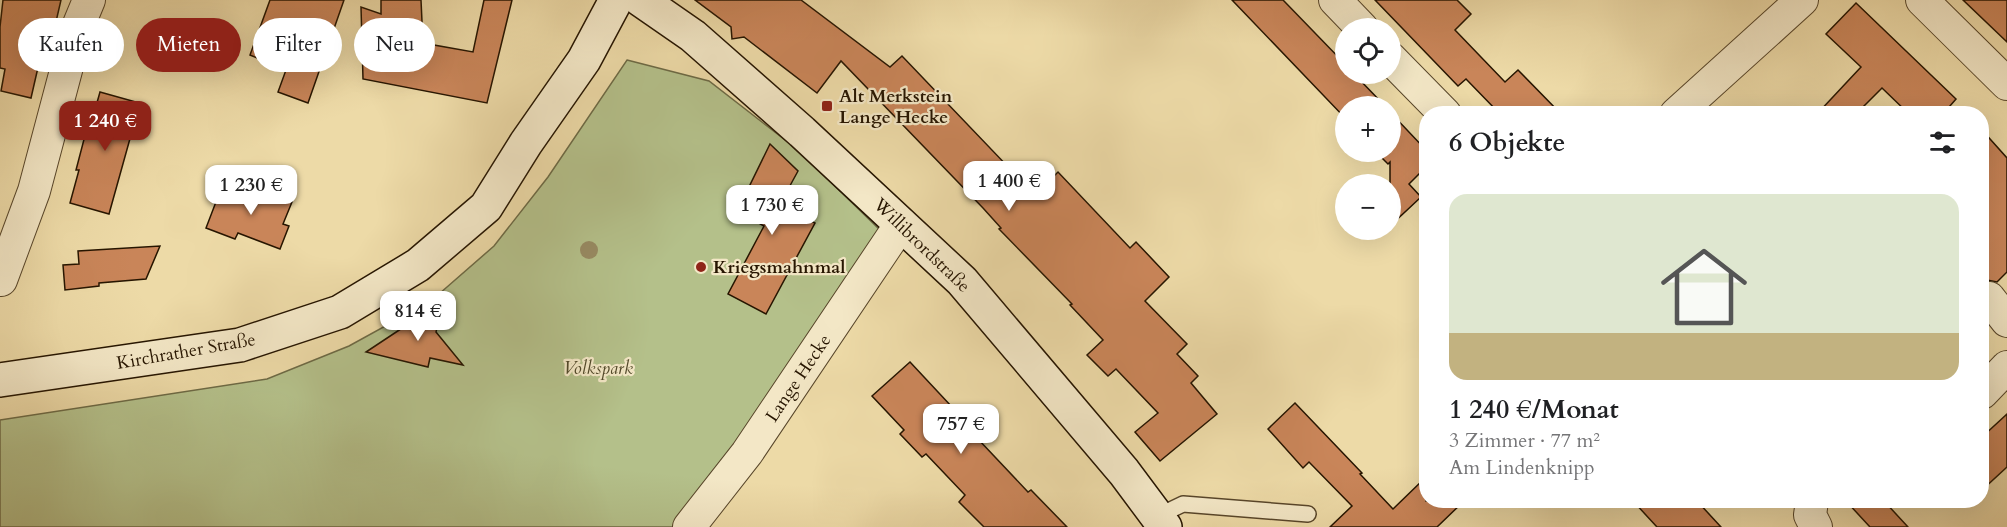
<!DOCTYPE html>
<html lang="de">
<meta charset="utf-8">
<style>
body{margin:0;font-family:Cardo,serif;background:#f2f2f2;color:#202124;height:100vh;display:flex;flex-direction:column;font-size:22px;white-space:nowrap}
*{box-sizing:border-box;margin:0}
p{font-size:20px;color:#757577}
.icon{flex:none;width:33px;height:33px;fill:none;stroke:currentColor;stroke-width:2;stroke-linecap:round;stroke-linejoin:round}
.map{position:relative;flex:1;overflow:hidden}
.side{position:absolute;left:1419px;top:106px;width:570px;height:402px;display:flex;flex-direction:column;background:#fff;border-radius:24px;box-shadow:0 6px 24px #0002}
.side>*{flex:none}
.banner{position:absolute;left:18px;top:18px;width:570px;height:54px;display:flex;gap:12px}
.tools{position:absolute;left:1335px;top:18px;display:grid;gap:12px}
.tools a{display:grid;place-items:center;width:66px;height:66px;border-radius:50%;background:#fff;box-shadow:0 6px 24px #0002;font-size:30px}
.price{position:absolute;translate:-50% -51px;padding:0 14px;border-radius:12px;background:#fff;color:#222;font-size:20px;line-height:39px;filter:drop-shadow(0 2px 3px #0008)}
.price::after{content:'';position:absolute;left:50%;top:36px;width:18px;height:14px;margin-left:-9px;background:inherit;clip-path:polygon(0 0,100% 0,50% 100%)}
.price.active{background:#8f2418;color:#fff}
ul{padding:0;list-style:none}
li{display:grid;align-content:center;gap:12px;height:318px;padding:0 30px}
li+li{border-top:2px solid #e0e0e0}
li span{display:grid;place-items:center;height:186px;border-radius:18px;color:#555}
li>.icon{margin-inline-start:auto}
span .icon{width:108px;height:108px;fill:#fffc;stroke-width:1}
li b{font-size:26px}
h2{display:flex;justify-content:space-between;align-items:center;height:72px;padding:0 30px;font-size:26px}
.chip{padding:0 21px;border-radius:27px;background:#fff;box-shadow:0 6px 24px #0002;font-size:21px;line-height:54px}
.chip.active{background:#8f2418;color:#fff}
.map>svg:first-child{display:block}
</style>
<div class="map">
<svg width="2007" height="527" viewBox="0 0 2007 527">
<rect width="100%" height="100%" fill="#eddaa7"/>
<filter id="stains"><feTurbulence type="fractalNoise" baseFrequency=".00333" numOctaves="4"/><feColorMatrix values="0 0 0 0 .2 0 0 0 0 .09 0 0 0 0 .02 0 0 0 .5 -.17"/></filter>
<radialGradient id="worn" r=".72"><stop offset=".6" stop-color="#630" stop-opacity="0"/><stop offset="1" stop-color="#630" stop-opacity=".3"/></radialGradient>
<path fill="#b4c08a" stroke="#6d6a45" stroke-width="1.5" d="M627,60L709,81L798,150L882,232L716,477L675,527H0V420L267,379L349,346L431,301L494,246L548,177Z"/>
<g fill="#c98559" stroke="#261500" stroke-width="1.5">
<path d="M3,0H61L49,52L42,50L31,98L1,91L5,69L0,68V27Z"/>
<path d="M270,0H344L308,103L278,92L286,70L250,55Z"/>
<path d="M381,0H421L423,43L473,52L484,0H512L487,103L363,79L361,7L381,14Z"/>
<path d="M695,0H801L890,67L902,56L1035,195L1058,172L1130,248L1136,242L1169,277L1145,301L1187,344L1177,354L1198,376L1191,383L1217,414L1160,461L1135,432L1158,413L1116,369L1108,376L1087,355L1103,340L1070,305L1072,304L999,229L1001,228L983,208L841,61L817,93L744,37L732,39L731,27Z"/>
<path d="M1232,0H1283L1346,65V74H1354L1385,106H1346V119Z"/>
<path d="M1375,0H1457L1471,14L1455,30L1505,82L1518,70L1561,114H1500L1466,79L1458,86Z"/>
<path d="M1963,0H2007V42Z"/>
<path d="M1856,3L1956,99L1943,114H1909L1882,88L1856,114H1817L1861,67L1826,34Z"/>
<path d="M100,92L143,104L134,136L131,135L109,214L70,203L79,170H76L88,124H91Z"/>
<path d="M1390,112L1426,150V167L1409,184L1421,197L1390,226V162L1388,164L1376,152H1390Z"/>
<path d="M1982,130L2007,158V272L1997,282L1987,280L1982,282Z"/>
<path d="M770,144L798,171L780,204L771,200L815,223L766,314L728,294L764,226L755,221L766,198L748,189Z"/>
<path d="M239,181L292,202L283,224L289,226L280,249L238,233L235,239L206,228L219,194L232,200Z"/>
<path d="M160,246L146,279L99,283V286L65,290L63,265L79,264L78,251Z"/>
<path d="M443,301L436,332L463,365L430,358L428,367L366,352Z"/>
<path d="M910,362L980,437L978,439L1028,492L1031,490L1067,527H984L959,502L965,495L926,454L922,457L900,434L904,430L872,396Z"/>
<path d="M1295,403L1362,473L1360,474L1393,509L1426,477V501H1464L1437,527H1330L1352,506L1309,462L1303,468L1268,429Z"/>
<path d="M2007,414V467L1982,490V437Z"/>
<path d="M1633,501H1697L1721,527H1657Z"/>
<path d="M1846,501H1884L1908,527H1870Z"/>
</g>
<g fill="none" stroke-linecap="round" stroke-linejoin="round">
<defs>
<path id="lane" d="M1158,516L1183,504L1308,514"/>
<g id="street">
<path d="M1335,0L1362,28"/>
<path d="M1922,0L2007,84"/>
<path d="M1390,58L1445,114"/>
<path d="M1676,114L1802,0"/>
<path d="M1,280L34,191L77,29L89,0"/>
<path d="M1982,304L1989,298L2007,321"/>
<path d="M1982,393L2007,367"/>
<path d="M1812,501L1810,515L1816,527"/>
<path d="M689,527L747,453L901,224"/>
</g>
<g id="secondary">
<path d="M641,0L693,36L802,132L962,281L1124,472L1165,527"/>
<path d="M0,380L240,345L340,312L418,265L486,207L526,143L584,60L616,0"/>
</g>
</defs>
<use href="#lane" stroke="#58462a" stroke-width="18"/>
<use href="#street" stroke="#58462a" stroke-width="34"/>
<use href="#secondary" stroke="#261500" stroke-width="36"/>
<use href="#lane" stroke="#f3e7c6" stroke-width="15"/>
<use href="#street" stroke="#f3e7c6" stroke-width="32"/>
<use href="#secondary" stroke="#f3e7c6" stroke-width="33"/>
</g>
<circle fill="#978a62" cx="589" cy="250" r="9"/>
<g fill="#8f2418" stroke="#f3e7c6" stroke-width="2">
<rect x="821" y="100" width="12" height="12" rx="3"/>
<circle cx="701" cy="267" r="6"/>
</g>
<g text-anchor="middle" stroke-width="4.5" stroke-linejoin="round" paint-order="stroke">
<g font-size="18" font-weight="bold" fill="#261500" stroke="#f3e7c6" text-anchor="start">
<text x="839" y="102">Alt Merkstein<tspan x="839" dy="21">Lange Hecke</tspan></text>
<text x="713" y="273">Kriegsmahnmal</text>
</g>
<g font-size="18" fill="#261500" stroke="#f3e7c6">
<text transform="translate(922 245) rotate(44)" y="6">Willibrordstraße</text>
<text transform="translate(186 351) rotate(-10)" y="6">Kirchrather Straße</text>
<text transform="translate(798 378) rotate(-56)" y="6">Lange Hecke</text>
</g>
<g font-size="18" font-style="italic" fill="#514829" stroke="#f3e7c6">
<text x="598" y="374">Volkspark</text>
</g>
</g>
<rect width="100%" height="100%" filter="url(#stains)"/>
<rect width="100%" height="100%" fill="url(#worn)"/>
</svg>
<div class="tools">
<a><svg class="icon" aria-label="locate" viewBox="0 0 24 24"><circle cx="12" cy="12" r="6"/><path d="M12 2v4M12 18v4M2 12h4M18 12h4"/></svg></a>
<a>+</a>
<a>−</a>
</div>
<b class="price active" style="left:105px;top:152px">1 240 €</b>
<b class="price" style="left:1009px;top:212px">1 400 €</b>
<b class="price" style="left:251px;top:216px">1 230 €</b>
<b class="price" style="left:772px;top:236px">1 730 €</b>
<b class="price" style="left:418px;top:342px">814 €</b>
<b class="price" style="left:961px;top:455px">757 €</b>
<div class="banner">
<a class="chip">Kaufen</a>
<a class="chip active">Mieten</a>
<a class="chip">Filter</a>
<a class="chip">Neu</a>
</div>
<section class="side">
<h2>6 Objekte<svg class="icon" aria-label="filters" viewBox="0 0 24 24"><path d="M4 7h16M4 17h16"/><circle cx="9" cy="7" r="2"/><circle cx="15" cy="17" r="2"/></svg></h2>
<ul>
<li><span style="background:linear-gradient(#dfe7d0 75%,#c2b280 0)"><svg class="icon" aria-label="home" viewBox="0 0 24 24"><path d="M3 11l9-7 9 7M6 9v11h12V9"/></svg></span><div><b>1 240 €/Monat</b><p>3 Zimmer · 77 m²</p><p>Am Lindenknipp</p></div></li>
</ul>
</section>
</div>
